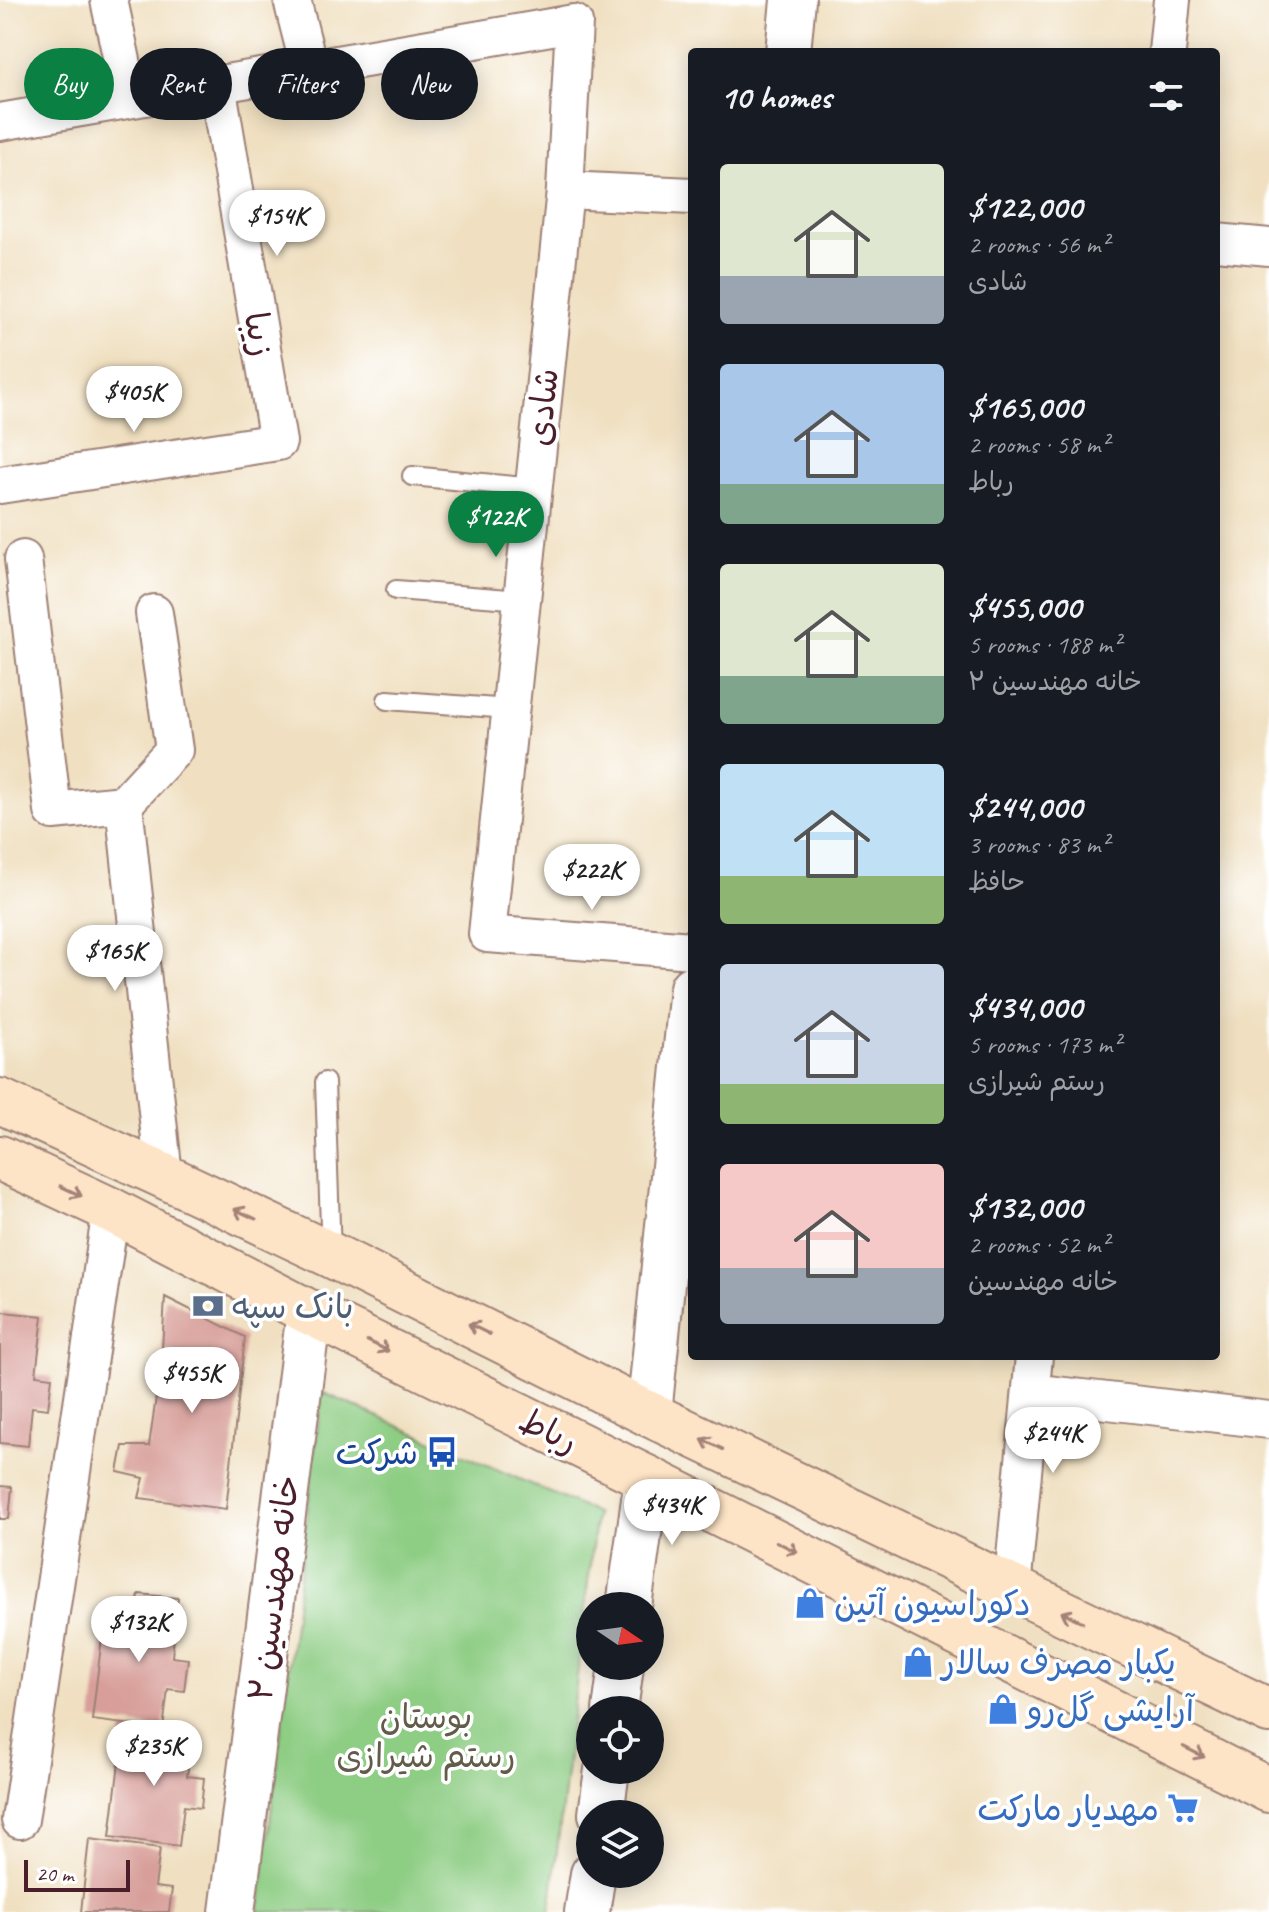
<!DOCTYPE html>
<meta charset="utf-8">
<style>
body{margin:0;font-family:Caveat,"Playpen Sans Arabic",sans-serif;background:#242831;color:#f1f3f6;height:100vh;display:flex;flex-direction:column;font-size:30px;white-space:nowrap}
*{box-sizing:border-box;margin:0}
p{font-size:26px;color:#9ea1a6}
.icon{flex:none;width:44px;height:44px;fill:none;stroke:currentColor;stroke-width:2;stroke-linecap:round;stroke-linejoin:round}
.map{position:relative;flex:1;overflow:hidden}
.side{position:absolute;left:688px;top:48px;width:532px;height:1312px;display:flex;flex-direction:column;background:#171b24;border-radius:8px;box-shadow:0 4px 20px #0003}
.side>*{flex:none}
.hud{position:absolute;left:24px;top:48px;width:544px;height:72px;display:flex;gap:16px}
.needle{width:52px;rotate:103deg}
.controls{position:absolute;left:576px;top:1592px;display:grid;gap:16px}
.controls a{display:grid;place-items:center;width:88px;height:88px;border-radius:50%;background:#171b24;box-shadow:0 4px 20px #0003;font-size:40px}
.scale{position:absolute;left:24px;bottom:20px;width:106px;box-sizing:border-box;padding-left:8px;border:4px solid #4a1f2b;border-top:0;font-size:22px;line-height:28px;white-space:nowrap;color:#4a1f2b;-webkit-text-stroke:6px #fff;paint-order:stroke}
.price{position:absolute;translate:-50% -68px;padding:0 18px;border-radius:28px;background:#fff;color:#222;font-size:26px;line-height:52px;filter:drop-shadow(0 2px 4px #0008)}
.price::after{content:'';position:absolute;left:50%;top:48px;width:24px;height:18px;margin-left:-12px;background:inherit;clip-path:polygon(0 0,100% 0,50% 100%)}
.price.current{background:#0b8043;color:#fff}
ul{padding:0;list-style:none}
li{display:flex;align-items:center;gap:24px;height:200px;padding:0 32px}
li span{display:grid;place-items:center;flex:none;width:224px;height:160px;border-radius:8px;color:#555}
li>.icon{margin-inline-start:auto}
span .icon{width:96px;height:96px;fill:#fffc;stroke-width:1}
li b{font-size:34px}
h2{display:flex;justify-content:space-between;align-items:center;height:96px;padding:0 32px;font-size:34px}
.chip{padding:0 28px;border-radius:36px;background:#171b24;box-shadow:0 4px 20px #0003;font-size:28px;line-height:72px}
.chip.current{background:#0b8043;color:#fff}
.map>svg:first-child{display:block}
</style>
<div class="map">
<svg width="1269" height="1912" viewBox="0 0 1269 1912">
<rect width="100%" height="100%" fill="#fff"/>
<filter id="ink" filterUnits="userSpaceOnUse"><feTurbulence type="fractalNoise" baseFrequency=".0125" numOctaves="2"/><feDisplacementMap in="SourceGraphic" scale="16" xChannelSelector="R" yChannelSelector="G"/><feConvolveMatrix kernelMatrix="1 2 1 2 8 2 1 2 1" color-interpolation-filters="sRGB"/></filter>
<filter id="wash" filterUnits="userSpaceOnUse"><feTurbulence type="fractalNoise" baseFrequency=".006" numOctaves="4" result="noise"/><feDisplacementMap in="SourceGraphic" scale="32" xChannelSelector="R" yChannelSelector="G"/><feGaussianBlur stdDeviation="1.8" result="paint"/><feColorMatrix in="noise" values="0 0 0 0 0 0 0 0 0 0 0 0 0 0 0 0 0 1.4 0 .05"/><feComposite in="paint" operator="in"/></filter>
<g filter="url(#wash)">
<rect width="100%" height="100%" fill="#f0e0c1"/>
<path fill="#8ecd84" stroke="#6c7658" stroke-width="2" d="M322,1392L596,1513L550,1912H259Z"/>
<g id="blocks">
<g fill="#d89f9a">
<path d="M165,1297L245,1337L226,1509L139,1498L144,1478L118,1472L123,1446H149L159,1376L180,1378L182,1355L162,1349Z"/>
<path d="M3,1312L43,1316L36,1375L52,1377L48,1409L32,1407L28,1446L0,1443V1333Z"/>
<path d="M0,1486L12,1487L9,1519H0Z"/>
<path d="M139,1594L178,1598L172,1657L188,1659L184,1691L168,1689L163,1729L92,1720L105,1612L136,1615Z"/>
<path d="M123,1729L192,1737L187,1776L204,1778L201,1808L184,1806L179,1846L110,1837Z"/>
<path d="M89,1839L160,1848L155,1887L172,1889L169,1912H81Z"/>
</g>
</g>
</g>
<g filter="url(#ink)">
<use href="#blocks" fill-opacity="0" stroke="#9d8076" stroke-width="2"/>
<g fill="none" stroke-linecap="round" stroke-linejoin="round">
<defs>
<g id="service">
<path d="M412,476L534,488"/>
<path d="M396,590L522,600"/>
<path d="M387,700L510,709"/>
<path d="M325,1082L331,1255"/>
</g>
<g id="minor">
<path d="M109,0L130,98"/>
<path d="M292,0L309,67"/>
<path d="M1167,52L1172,0"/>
<path d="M0,122L574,23L565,190L487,934L692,950"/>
<path d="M565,190L692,196"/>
<path d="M1216,242L1269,247"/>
<path d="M0,485L278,442L217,84"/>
<path d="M23,559L53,811L124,804L174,750L154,613"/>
<path d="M124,804L164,1176"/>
<path d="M1031,1392L1269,1420"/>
<path d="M1012,1589L1034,1356"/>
<path d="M20,1820L111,1210"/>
</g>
<g id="tertiary">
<path d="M788,52L793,0"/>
<path d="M649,1414L692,988"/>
<path d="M629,1606L647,1478"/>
<path d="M615,1710L621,1666"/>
<path d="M601,1814L607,1770"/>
<path d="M232,1912L309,1312"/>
<path d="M587,1912L593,1874"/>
</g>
<g id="secondary">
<path d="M0,1101L164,1176L331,1255L649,1414L1269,1711"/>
<path d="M0,1158L111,1210L309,1312L647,1478L1269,1790"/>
</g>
</defs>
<use href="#service" stroke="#9d8076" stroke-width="22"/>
<use href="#minor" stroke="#9d8076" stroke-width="40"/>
<use href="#tertiary" stroke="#9d8076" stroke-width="48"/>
<use href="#secondary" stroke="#9d8076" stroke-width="48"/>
<use href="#service" stroke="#fff" stroke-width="18"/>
<use href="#minor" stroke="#fff" stroke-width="36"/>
<use href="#tertiary" stroke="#fff" stroke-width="44"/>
<use href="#secondary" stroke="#fee4c6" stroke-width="44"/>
</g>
<defs><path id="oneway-shaft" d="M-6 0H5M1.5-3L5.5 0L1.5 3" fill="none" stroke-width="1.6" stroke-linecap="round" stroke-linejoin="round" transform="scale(2)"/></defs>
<g stroke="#a48278">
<use href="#oneway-shaft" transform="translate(71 1191) rotate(25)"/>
<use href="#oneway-shaft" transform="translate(245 1214) rotate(-155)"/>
<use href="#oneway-shaft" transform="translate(479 1329) rotate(-154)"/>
<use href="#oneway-shaft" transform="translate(378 1346) rotate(26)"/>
<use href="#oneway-shaft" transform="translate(712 1444) rotate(-154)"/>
<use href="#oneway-shaft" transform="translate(787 1547) rotate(27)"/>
<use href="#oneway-shaft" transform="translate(1072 1617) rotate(-155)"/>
<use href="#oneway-shaft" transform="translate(1194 1752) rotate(27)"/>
</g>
</g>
<defs>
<symbol id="bank-bare" viewBox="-9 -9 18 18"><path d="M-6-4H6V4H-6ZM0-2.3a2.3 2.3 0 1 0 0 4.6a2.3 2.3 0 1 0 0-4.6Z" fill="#5c6f8a" stroke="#fff" stroke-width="2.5" paint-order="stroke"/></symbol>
<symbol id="bus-bare" viewBox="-9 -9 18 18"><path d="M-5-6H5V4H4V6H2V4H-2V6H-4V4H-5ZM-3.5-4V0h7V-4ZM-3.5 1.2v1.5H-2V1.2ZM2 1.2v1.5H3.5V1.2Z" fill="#1a4fb4" stroke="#fff" stroke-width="2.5" paint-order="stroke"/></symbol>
<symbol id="shop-bare" viewBox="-9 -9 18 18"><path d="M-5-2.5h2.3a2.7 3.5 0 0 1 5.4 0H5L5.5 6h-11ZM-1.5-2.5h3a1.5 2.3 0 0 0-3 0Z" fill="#3f7fe0" stroke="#fff" stroke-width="2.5" paint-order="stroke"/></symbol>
<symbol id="supermarket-bare" viewBox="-9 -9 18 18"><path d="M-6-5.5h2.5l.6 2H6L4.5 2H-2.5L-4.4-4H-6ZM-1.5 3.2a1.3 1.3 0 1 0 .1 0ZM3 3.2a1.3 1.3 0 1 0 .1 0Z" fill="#3f7fe0" stroke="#fff" stroke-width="2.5" paint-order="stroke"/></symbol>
</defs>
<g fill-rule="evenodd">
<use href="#bank-bare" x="186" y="1284" width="44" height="44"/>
<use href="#bus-bare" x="420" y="1430" width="44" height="44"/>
<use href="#shop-bare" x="788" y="1581" width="44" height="44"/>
<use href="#shop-bare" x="896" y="1640" width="44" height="44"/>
<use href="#shop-bare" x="981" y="1687" width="44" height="44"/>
<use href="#supermarket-bare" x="1161" y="1786" width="44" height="44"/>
</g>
<g text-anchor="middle" stroke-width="7" stroke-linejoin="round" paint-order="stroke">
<g font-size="34" fill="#4a1f2b" stroke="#fff">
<text transform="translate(260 334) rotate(80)" y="12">زیبا</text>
<text transform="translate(542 407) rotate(-84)" y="12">شادی</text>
<text transform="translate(549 1430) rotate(26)" y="12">رباط</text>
<text transform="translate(273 1588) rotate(-83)" y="12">خانه مهندسین ۲</text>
</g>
<g font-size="34" fill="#4e5e75" stroke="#fff" text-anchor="start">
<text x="232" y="1318">بانک سپه</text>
</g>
<g font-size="34" fill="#164399" stroke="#fff" text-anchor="end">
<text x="418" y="1464">شرکت</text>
</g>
<g font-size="34" fill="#366cbe" stroke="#fff" text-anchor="start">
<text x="834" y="1615">دکوراسیون آتین</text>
<text x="942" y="1674">یکبار مصرف سالار</text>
<text x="1027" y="1721">آرایشی گل‌رو</text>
<text x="1159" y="1820" text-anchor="end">مهدیار مارکت</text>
</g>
<g font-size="34" fill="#625c4a" stroke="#fff">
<text x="426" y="1728">بوستان<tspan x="426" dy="39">رستم شیرازی</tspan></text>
</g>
</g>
</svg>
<div class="controls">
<a><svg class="needle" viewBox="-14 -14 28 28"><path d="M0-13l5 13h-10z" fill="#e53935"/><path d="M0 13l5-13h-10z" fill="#9ea1a6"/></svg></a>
<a><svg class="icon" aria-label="locate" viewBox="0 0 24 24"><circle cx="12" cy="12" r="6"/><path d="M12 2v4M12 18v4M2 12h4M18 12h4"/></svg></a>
<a><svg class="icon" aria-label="layers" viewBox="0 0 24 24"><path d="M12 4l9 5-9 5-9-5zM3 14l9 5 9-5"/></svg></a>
</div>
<div class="scale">20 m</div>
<b class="price" style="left:277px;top:258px">$154K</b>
<b class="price" style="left:134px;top:434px">$405K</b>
<b class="price current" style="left:496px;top:559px">$122K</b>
<b class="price" style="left:592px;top:912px">$222K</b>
<b class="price" style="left:115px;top:993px">$165K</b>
<b class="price" style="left:192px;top:1415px">$455K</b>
<b class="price" style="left:1053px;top:1475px">$244K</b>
<b class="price" style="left:672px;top:1547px">$434K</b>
<b class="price" style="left:139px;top:1664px">$132K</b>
<b class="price" style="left:154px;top:1788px">$235K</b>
<div class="hud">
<a class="chip current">Buy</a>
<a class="chip">Rent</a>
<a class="chip">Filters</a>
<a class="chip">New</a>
</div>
<section class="side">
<h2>10 homes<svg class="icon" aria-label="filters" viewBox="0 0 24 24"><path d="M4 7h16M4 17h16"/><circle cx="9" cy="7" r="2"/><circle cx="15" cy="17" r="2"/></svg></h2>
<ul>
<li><span style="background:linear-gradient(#dfe7d0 70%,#9aa5b1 0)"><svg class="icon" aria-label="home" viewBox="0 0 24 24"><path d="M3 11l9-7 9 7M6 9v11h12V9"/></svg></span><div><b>$122,000</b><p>2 rooms · 56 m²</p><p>شادی</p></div></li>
<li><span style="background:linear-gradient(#a9c7e8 75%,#7fa58c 0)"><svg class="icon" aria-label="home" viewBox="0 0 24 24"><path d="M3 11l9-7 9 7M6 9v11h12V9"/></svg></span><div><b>$165,000</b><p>2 rooms · 58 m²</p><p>رباط</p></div></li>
<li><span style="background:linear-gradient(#dfe7d0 70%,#7fa58c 0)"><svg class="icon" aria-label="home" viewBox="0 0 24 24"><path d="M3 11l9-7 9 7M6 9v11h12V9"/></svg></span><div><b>$455,000</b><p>5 rooms · 188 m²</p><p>خانه مهندسین ۲</p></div></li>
<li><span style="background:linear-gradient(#bfe0f5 70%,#8fb573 0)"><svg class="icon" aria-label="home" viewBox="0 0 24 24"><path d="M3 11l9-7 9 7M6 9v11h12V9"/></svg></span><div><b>$244,000</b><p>3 rooms · 83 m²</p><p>حافظ</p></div></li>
<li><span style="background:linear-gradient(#c9d6e8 75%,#8fb573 0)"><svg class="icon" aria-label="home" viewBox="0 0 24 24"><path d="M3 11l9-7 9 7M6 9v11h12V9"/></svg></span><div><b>$434,000</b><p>5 rooms · 173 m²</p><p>رستم شیرازی</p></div></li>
<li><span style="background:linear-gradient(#f6c9c9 65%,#9aa5b1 0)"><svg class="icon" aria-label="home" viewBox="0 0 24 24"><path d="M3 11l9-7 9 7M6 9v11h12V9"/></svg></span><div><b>$132,000</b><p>2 rooms · 52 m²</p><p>خانه مهندسین</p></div></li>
</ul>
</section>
</div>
